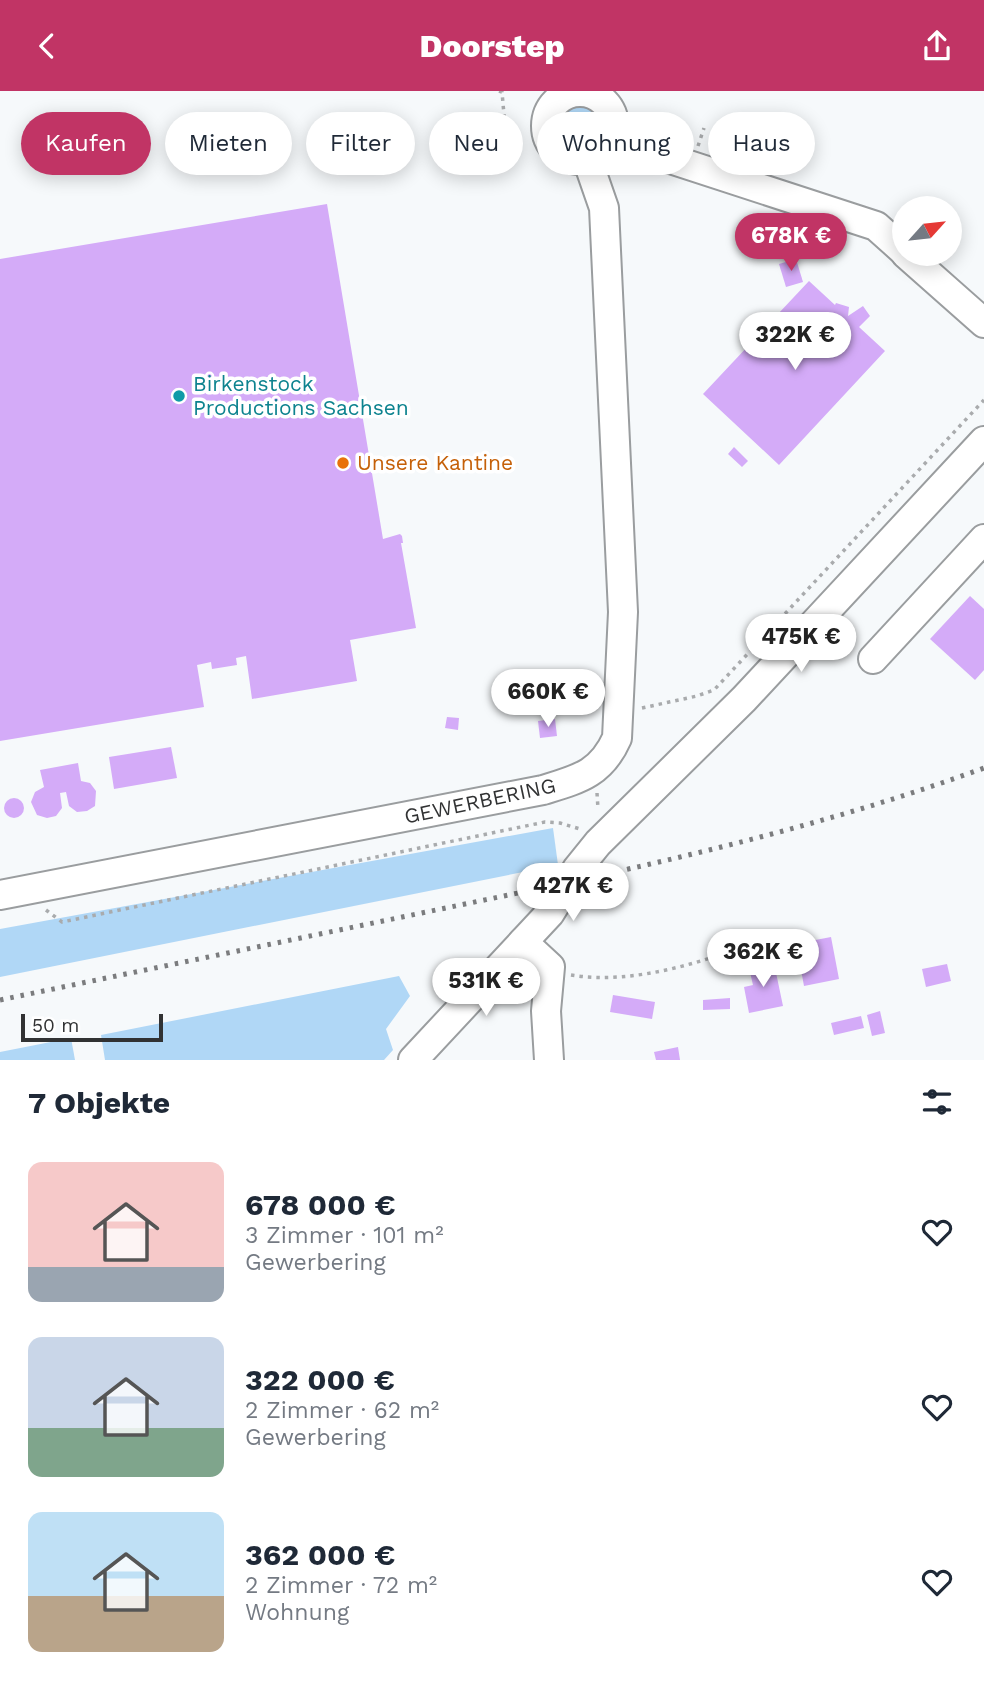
<!DOCTYPE html>
<html lang="de">
<meta charset="utf-8">
<style>
body{margin:0;font-family:"Work Sans",sans-serif;background:#f2f2f3;color:#1f2937;height:100vh;display:flex;flex-direction:column;font-size:26px;white-space:nowrap}
*{box-sizing:border-box;margin:0}
p{font-size:23px;color:#747a83}
.icon{flex:none;width:38px;height:38px;fill:none;stroke:currentColor;stroke-width:2;stroke-linecap:round;stroke-linejoin:round}
.map{position:relative;height:969px;overflow:hidden}
.side{display:flex;flex-direction:column;background:#fff;flex:1}
.side>*{flex:none}
.banner{position:absolute;left:21px;top:21px;width:943px;height:63px;display:flex;gap:14px}
.needle{width:46px;rotate:63deg}
.buttons{position:absolute;left:892px;top:105px;display:grid;gap:14px}
.buttons a{display:grid;place-items:center;width:70px;height:70px;border-radius:50%;background:#fff;box-shadow:0 4px 18px #0003;font-size:35px}
.scale{position:absolute;left:21px;bottom:18px;width:142px;box-sizing:border-box;padding-left:7px;border:4px solid #313233;border-top:0;font-size:19px;line-height:24px;white-space:nowrap;color:#313233;-webkit-text-stroke:5px #fff;paint-order:stroke}
.price{position:absolute;translate:-50% -60px;padding:0 16px;border-radius:24px;background:#fff;color:#222;font-size:23px;line-height:46px;filter:drop-shadow(0 2px 4px #0008)}
.price::after{content:'';position:absolute;left:50%;top:42px;width:21px;height:16px;margin-left:-10px;background:inherit;clip-path:polygon(0 0,100% 0,50% 100%)}
.price.on{background:#c13465;color:#fff}
ul{padding:0;list-style:none}
li{display:flex;align-items:center;gap:21px;height:175px;padding:0 28px}
li span{display:grid;place-items:center;flex:none;width:196px;height:140px;border-radius:14px;color:#555}
li>.icon{margin-inline-start:auto}
span .icon{width:84px;height:84px;fill:#fffc;stroke-width:1}
li b{font-size:30px}
h2{display:flex;justify-content:space-between;align-items:center;height:84px;padding:0 28px;font-size:30px}
.tag{padding:0 24px;border-radius:32px;background:#fff;box-shadow:0 4px 18px #0003;font-size:24px;line-height:63px}
.tag.on{background:#c13465;color:#fff}
header{display:flex;justify-content:space-between;align-items:center;height:91px;padding:0 28px;background:#c13465;color:#fff;font-size:32px;font-weight:800}
.map>svg:first-child{display:block}
</style>
<header><svg class="icon" aria-label="back" viewBox="0 0 24 24"><path d="M15 5l-7 7 7 7"/></svg>Doorstep<svg class="icon" aria-label="share" viewBox="0 0 24 24"><path d="M12 15V3M7 8l5-5 5 5M5 13v7h14v-7"/></svg></header>
<div class="map">
<svg width="984" height="969" viewBox="0 0 984 969">
<rect width="100%" height="100%" fill="#f6f9fb"/>
<g fill="#b0d7f6">
<circle cx="578" cy="35" r="22"/>
<path d="M553,737L558,774L0,886V838Z"/>
<path d="M399,885L410,905L386,938L393,959L384,969H105L101,944Z"/>
<path d="M71,947L75,969H0V961Z"/>
</g>
<g fill="#d4abf8">
<path d="M327,113L383,448L400,443L402,445L403,452H401L416,537L350,549L357,590L252,608L246,565L236,567L237,574L212,578L211,571L197,574L204,616L0,650V168Z"/>
<path d="M796,168L803,191L786,196L779,173Z"/>
<path d="M809,190L835,214L836,212L849,216L848,225L863,215L870,225L859,236L885,260L779,374L703,303Z"/>
<path d="M734,356L748,370L742,376L728,363Z"/>
<path d="M970,505L984,518V579L975,589L930,548Z"/>
<path d="M447,626L459,627L458,639L445,637Z"/>
<path d="M555,628L557,645L540,647L538,630Z"/>
<path d="M171,656L177,687L114,698L109,666Z"/>
<path d="M78,672L81,690L90,692L96,700L95,715L87,720L77,721L69,715L66,701L60,702L62,717L56,725L47,727L37,724L31,711L35,701L44,696L40,679Z"/>
<circle cx="14" cy="717" r="10"/>
<path d="M831,846L839,888L804,895L799,868L808,867L805,851Z"/>
<path d="M774,872L783,915L749,922L744,896L753,894L749,877Z"/>
<path d="M947,873L951,890L926,896L922,878Z"/>
<path d="M613,904L655,911L652,928L610,921Z"/>
<path d="M730,907V918L703,919V909Z"/>
<path d="M880,920L885,942L872,945L867,924Z"/>
<path d="M861,925L864,937L834,944L831,932Z"/>
<path d="M678,956L680,969H656L654,961Z"/>
</g>
<g fill="none" stroke-linecap="round" stroke-linejoin="round">
<defs>
<g id="minor">
<circle cx="580" cy="35" r="34"/>
<path d="M612,49L876,135L905,161"/>
<path d="M906,163L984,232"/>
<path d="M873,568L984,448"/>
<path d="M0,804L543,699C579,688 601,683 617,647L623,521L604,117L587,68"/>
<path d="M523,851L550,876L546,920L549,969"/>
<path d="M413,969L550,822L577,778L598,752L744,608L984,350"/>
</g>
</defs>
<use href="#minor" stroke="#9a9d9f" stroke-width="32"/>
<g stroke="#a9abad" stroke-width="3.5" stroke-dasharray="3.5 5" stroke-linecap="butt">
<path d="M499,0L502,1L505,35"/>
<path d="M698,55L704,37"/>
<path d="M642,617L697,605L714,599L984,309"/>
<path d="M597,702L598,718"/>
<path d="M46,819L62,831L545,731L560,732L580,738"/>
<path d="M571,884C635,895 716,868 774,843L785,849"/>
</g>
<use href="#minor" stroke="#fff" stroke-width="28"/>
<path stroke="#7b7c7e" stroke-width="5" stroke-dasharray="3.5 7" stroke-linecap="butt" d="M0,909C145,879 291,849 436,819C621,781 806,742 984,677"/>
</g>
<circle fill="#0f9aa8" stroke="#fff" stroke-width="2.5" cx="179" cy="305" r="7"/>
<circle fill="#e8710a" stroke="#fff" stroke-width="2.5" cx="343" cy="372" r="7"/>
<g text-anchor="middle" stroke-width="7" stroke-linejoin="round" paint-order="stroke">
<g font-size="21" fill="#0d838f" stroke="#fff" text-anchor="start">
<text x="193" y="300">Birkenstock<tspan x="193" dy="24">Productions Sachsen</tspan></text>
</g>
<g font-size="21" fill="#c56008" stroke="#fff" text-anchor="start">
<text x="357" y="379">Unsere Kantine</text>
</g>
<g font-size="21" fill="#313233" stroke="#fff">
<text transform="translate(480 710) rotate(-12)" y="7">GEWERBERING</text>
</g>
</g>
</svg>
<div class="buttons">
<a><svg class="needle" viewBox="-14 -14 28 28"><path d="M0-13l5 13h-10z" fill="#e53935"/><path d="M0 13l5-13h-10z" fill="#747a83"/></svg></a>
</div>
<div class="scale">50 m</div>
<b class="price on" style="left:791px;top:182px">678K €</b>
<b class="price" style="left:795px;top:281px">322K €</b>
<b class="price" style="left:801px;top:583px">475K €</b>
<b class="price" style="left:548px;top:638px">660K €</b>
<b class="price" style="left:573px;top:832px">427K €</b>
<b class="price" style="left:763px;top:898px">362K €</b>
<b class="price" style="left:486px;top:927px">531K €</b>
<div class="banner">
<a class="tag on">Kaufen</a>
<a class="tag">Mieten</a>
<a class="tag">Filter</a>
<a class="tag">Neu</a>
<a class="tag">Wohnung</a>
<a class="tag">Haus</a>
</div>
</div>
<section class="side">
<h2>7 Objekte<svg class="icon" aria-label="filters" viewBox="0 0 24 24"><path d="M4 7h16M4 17h16"/><circle cx="9" cy="7" r="2"/><circle cx="15" cy="17" r="2"/></svg></h2>
<ul>
<li><span style="background:linear-gradient(#f6c9c9 75%,#9aa5b1 0)"><svg class="icon" aria-label="home" viewBox="0 0 24 24"><path d="M3 11l9-7 9 7M6 9v11h12V9"/></svg></span><div><b>678 000 €</b><p>3 Zimmer · 101 m²</p><p>Gewerbering</p></div><svg class="icon" aria-label="heart" viewBox="0 0 24 24"><path d="M12 20l-8-8c-3-5 5-10 8-4 3-6 11-1 8 4z"/></svg></li>
<li><span style="background:linear-gradient(#c9d6e8 65%,#7fa58c 0)"><svg class="icon" aria-label="home" viewBox="0 0 24 24"><path d="M3 11l9-7 9 7M6 9v11h12V9"/></svg></span><div><b>322 000 €</b><p>2 Zimmer · 62 m²</p><p>Gewerbering</p></div><svg class="icon" aria-label="heart" viewBox="0 0 24 24"><path d="M12 20l-8-8c-3-5 5-10 8-4 3-6 11-1 8 4z"/></svg></li>
<li><span style="background:linear-gradient(#bfe0f5 60%,#b9a48a 0)"><svg class="icon" aria-label="home" viewBox="0 0 24 24"><path d="M3 11l9-7 9 7M6 9v11h12V9"/></svg></span><div><b>362 000 €</b><p>2 Zimmer · 72 m²</p><p>Wohnung</p></div><svg class="icon" aria-label="heart" viewBox="0 0 24 24"><path d="M12 20l-8-8c-3-5 5-10 8-4 3-6 11-1 8 4z"/></svg></li>
</ul>
</section>
